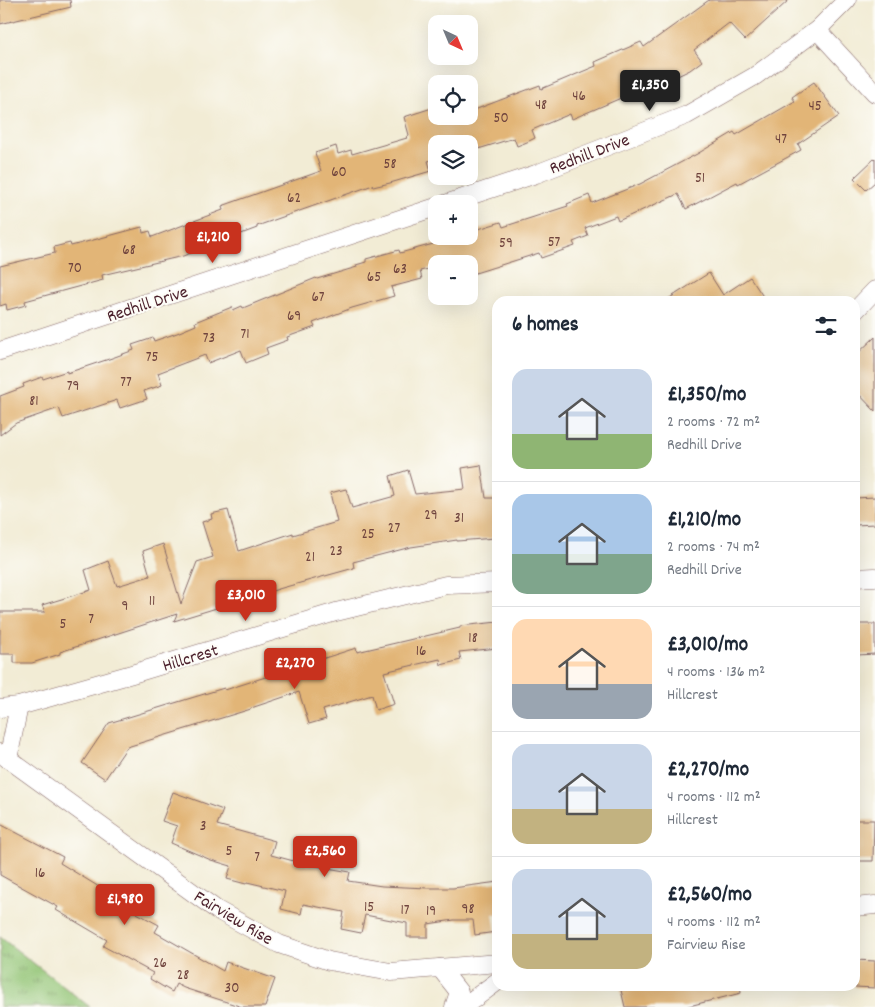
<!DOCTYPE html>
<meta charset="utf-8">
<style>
body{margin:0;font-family:Dekko,sans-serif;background:#f2f2f3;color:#1f2937;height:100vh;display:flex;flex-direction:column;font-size:19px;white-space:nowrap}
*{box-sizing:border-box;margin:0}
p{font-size:16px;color:#747a83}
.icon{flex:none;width:28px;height:28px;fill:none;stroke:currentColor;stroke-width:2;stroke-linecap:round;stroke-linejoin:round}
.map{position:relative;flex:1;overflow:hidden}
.drawer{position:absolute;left:492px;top:296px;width:368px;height:695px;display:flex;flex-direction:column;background:#fff;border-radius:15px;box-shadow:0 5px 20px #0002}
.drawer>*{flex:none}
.needle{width:32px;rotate:136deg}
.fabs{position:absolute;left:428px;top:15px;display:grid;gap:10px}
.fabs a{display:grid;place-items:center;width:50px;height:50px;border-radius:10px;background:#fff;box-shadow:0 5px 20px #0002;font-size:25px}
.price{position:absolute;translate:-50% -42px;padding:0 11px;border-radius:5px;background:#c8321e;color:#fff;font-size:16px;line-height:32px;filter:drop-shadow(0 1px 2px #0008)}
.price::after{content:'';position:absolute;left:50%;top:30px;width:15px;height:11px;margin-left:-8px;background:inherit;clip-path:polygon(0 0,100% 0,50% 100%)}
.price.on{background:#222;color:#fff}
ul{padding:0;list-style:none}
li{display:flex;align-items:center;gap:15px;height:125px;padding:0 20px}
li+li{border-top:1px solid #e0e1e3}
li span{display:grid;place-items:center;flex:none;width:140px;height:100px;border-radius:15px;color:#555}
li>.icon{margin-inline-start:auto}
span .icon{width:60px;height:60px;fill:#fffc;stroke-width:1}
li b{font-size:21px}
h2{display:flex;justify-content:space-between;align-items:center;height:60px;padding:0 20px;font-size:21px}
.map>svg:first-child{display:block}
</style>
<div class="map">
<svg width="875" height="1007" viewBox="0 0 875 1007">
<defs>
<pattern id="park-tufts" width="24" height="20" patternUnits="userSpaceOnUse" patternTransform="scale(1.25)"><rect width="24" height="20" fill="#92c474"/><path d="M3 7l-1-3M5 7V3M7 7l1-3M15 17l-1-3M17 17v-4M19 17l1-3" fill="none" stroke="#799f5f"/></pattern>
</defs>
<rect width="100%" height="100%" fill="#fdfcf7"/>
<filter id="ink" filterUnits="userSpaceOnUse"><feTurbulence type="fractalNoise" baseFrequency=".02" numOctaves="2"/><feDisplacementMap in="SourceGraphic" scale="10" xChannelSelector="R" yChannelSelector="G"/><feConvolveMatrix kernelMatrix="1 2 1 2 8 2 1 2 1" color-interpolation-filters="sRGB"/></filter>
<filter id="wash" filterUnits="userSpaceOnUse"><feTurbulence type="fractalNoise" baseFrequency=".0096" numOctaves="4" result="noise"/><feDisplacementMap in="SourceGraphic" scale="20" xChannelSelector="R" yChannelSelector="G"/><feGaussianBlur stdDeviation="1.12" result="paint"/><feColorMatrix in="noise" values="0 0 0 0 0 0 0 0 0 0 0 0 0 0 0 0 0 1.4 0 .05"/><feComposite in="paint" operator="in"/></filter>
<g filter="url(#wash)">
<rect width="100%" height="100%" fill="#f2ecd5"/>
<path fill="url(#park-tufts)" stroke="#6e7250" d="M0,937L90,1007H0Z"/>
<g id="blocks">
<g fill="#e2b577">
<path d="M0,0H70L71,7L0,24Z"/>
<path d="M709,0H789L745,40L729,23L694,50L702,61L690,70L630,99L628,95L572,119L570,114L532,130L535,138L527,142L517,146L514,138L475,150L473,143L436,144V159L428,161L431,171L390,183L373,187V185L257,226V228L183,256L102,275L103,280L25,301L26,305L7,310L6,304L0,306V266L55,253L54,247L70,243L71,246L142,227L143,233L150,231L152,237L223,210L222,206L321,171L315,153L336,146L338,154L351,150L352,154L407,138L406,137L409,135L404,117L435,107L436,116H469V112L540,85L541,89L596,66L595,62L641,42L644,47Z"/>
<path d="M814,82L839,116L798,144L801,150L738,184L737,182L686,209L678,194L618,221L616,216L585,228L588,236L573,242L575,246L541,258L539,253L469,275V264H436V267L420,271L422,279L391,287L394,296L352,308L313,323L315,327L287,337L288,340L266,348L268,354L246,363L241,350L208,363L205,355L158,373L162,385L144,391L147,399L120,408L117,400L63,418L59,408L16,423L0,435V396L24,387L23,384L42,377L43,379L67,371V373L112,358L134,350L132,345L153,338L154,341L177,333L196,325L195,322L232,307L233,310L242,306L243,308L316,278L317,279L357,267L356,265L366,262V259L399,250L400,253L463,236H469V232L501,222L503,227L568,206L567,204L589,195L592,203L640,184L697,154L734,132L736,135L795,101L792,97Z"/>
<path d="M875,158V182L866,190L854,178Z"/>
<path d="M709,273L723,295L750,277L766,301H665Z"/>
<path d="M875,337V411L855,390V356Z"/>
<path d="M481,465L486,498H498V531H494L495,538L457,541V540L411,547L353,562L354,568L282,588L174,621L177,614L60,652V654L32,663H14V654H0V612H45L42,605L91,590L85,570L108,561L117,586L150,576L143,551L163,544L181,604L197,562L213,557L202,522L212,519L211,514L228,510L239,551L293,533V535L337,522L330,493L346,489L352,508L395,496L390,476L408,470L415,494L465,489L462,468Z"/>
<path d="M875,497V524L855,525V498Z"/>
<path d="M498,622V648L459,652L461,660L441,665L440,659L384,672L394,704L376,710L372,695L323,710L326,719L309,724L299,692L251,708V709L127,747L105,779L82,763L109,723L224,688L225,690L356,648L357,652L460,628V626Z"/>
<path d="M857,624H875V654L857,655Z"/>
<path d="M173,792L223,810L217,825L275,841L271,855L305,864L350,872L348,881L382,886L428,888H453L498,882V914H493L496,932L475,935L473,920H454L428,924V937H407V923L365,915L361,933L341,929L344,912L303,904L301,914L281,909L285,891L247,882L246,884L227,879L231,866L211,860L171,843L177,826L162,821Z"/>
<path d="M855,820H874L873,861H855Z"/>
<path d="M0,824L63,857L60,863L109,893L107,897L159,925L155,932L223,971L226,962L275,979L265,1007H242L184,988L176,984L172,992L150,979L153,973L103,946L107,940L56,910L58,907L0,875Z"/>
<path d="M855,960L875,961V988L855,987Z"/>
<path d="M620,986H740L741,993L685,1007H625Z"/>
</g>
</g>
</g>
<g filter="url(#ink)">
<use href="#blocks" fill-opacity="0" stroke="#856766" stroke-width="1"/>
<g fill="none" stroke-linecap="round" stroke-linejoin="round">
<defs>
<g id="street">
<path d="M817,30L875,93"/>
<path d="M445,204L536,174L687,115L755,76L817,30L847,0"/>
<path d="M855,311L875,290"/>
<path d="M0,351L436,207"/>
<path d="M855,578L875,577"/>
<path d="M0,708L19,706L132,674L336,612L446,585L498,583"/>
<path d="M0,753L217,910L279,944L329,961L391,972L498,963"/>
<path d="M8,759L19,706"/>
<path d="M855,907L875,905"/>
<path d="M440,968L459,992L454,1007"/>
<path d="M463,1007L498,981"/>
</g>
</defs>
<use href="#street" stroke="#856766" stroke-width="19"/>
<use href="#street" stroke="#fff" stroke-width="18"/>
</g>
</g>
<g text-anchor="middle" stroke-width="4" stroke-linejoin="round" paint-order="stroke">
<g font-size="15" fill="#70443e">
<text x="579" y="100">46</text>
<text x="541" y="109">48</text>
<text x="815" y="110">45</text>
<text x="501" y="122">50</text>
<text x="781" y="143">47</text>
<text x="390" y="168">58</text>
<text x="339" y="176">60</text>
<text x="700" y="182">51</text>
<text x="294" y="202">62</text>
<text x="554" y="246">57</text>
<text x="506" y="247">59</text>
<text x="129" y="254">68</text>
<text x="75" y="272">70</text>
<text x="400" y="273">63</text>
<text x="374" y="281">65</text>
<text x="318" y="301">67</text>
<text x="294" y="320">69</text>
<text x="245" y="338">71</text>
<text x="209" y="342">73</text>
<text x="152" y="361">75</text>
<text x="126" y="386">77</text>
<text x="73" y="390">79</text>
<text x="34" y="405">81</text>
<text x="431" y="519">29</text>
<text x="459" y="522">31</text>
<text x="394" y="532">27</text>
<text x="368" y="538">25</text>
<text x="336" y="555">23</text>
<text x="310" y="561">21</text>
<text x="152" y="605">11</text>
<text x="125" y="610">9</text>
<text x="91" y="623">7</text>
<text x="63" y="628">5</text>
<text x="473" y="642">18</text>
<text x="421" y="655">16</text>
<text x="203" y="830">3</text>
<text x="229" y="855">5</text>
<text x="257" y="861">7</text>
<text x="40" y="877">16</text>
<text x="369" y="911">15</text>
<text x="468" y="913">98</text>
<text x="405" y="914">17</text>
<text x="431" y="915">19</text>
<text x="160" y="967">26</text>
<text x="183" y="979">28</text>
<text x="232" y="992">30</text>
</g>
<g font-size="18" fill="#4a1f2b" stroke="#fdfcf7">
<text transform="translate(589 153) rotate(-21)" y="6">Redhill Drive</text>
<text transform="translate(147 303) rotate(-18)" y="6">Redhill Drive</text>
<text transform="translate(190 657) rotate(-17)" y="6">Hillcrest</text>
<text transform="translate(234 917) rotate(31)" y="6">Fairview Rise</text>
</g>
</g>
</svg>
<div class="fabs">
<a><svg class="needle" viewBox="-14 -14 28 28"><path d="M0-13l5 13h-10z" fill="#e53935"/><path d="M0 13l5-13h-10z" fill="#747a83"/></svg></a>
<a><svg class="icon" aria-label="locate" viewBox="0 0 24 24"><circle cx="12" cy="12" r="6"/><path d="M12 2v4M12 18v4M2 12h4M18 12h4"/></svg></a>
<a><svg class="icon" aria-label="layers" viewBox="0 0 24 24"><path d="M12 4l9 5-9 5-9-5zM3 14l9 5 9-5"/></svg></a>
<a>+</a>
<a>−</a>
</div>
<b class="price on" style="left:650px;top:112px">£1,350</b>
<b class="price" style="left:213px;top:264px">£1,210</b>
<b class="price" style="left:246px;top:622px">£3,010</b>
<b class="price" style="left:295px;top:690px">£2,270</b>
<b class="price" style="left:325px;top:878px">£2,560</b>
<b class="price" style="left:125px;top:926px">£1,980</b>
<section class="drawer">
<h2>6 homes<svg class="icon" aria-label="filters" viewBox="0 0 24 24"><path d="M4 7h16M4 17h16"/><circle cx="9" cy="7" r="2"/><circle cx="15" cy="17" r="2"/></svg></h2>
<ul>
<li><span style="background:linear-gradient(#c9d6e8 65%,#8fb573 0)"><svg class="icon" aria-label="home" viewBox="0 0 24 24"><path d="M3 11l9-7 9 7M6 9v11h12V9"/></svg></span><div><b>£1,350/mo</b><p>2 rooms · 72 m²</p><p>Redhill Drive</p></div></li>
<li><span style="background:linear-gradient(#a9c7e8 60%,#7fa58c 0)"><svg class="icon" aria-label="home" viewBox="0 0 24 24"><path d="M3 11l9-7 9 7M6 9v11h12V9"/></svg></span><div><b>£1,210/mo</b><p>2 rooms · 74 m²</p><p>Redhill Drive</p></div></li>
<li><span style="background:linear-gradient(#ffd9b3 65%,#9aa5b1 0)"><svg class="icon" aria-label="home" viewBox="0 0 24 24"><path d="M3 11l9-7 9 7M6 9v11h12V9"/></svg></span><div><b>£3,010/mo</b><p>4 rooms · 136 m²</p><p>Hillcrest</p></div></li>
<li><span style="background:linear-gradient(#c9d6e8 65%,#c2b280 0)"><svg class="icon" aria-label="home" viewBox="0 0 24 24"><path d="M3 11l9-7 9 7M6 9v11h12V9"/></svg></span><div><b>£2,270/mo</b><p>4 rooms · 112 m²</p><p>Hillcrest</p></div></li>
<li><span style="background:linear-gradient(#c9d6e8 65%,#c2b280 0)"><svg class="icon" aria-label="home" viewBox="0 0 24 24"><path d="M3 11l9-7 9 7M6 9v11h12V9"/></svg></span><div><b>£2,560/mo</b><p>4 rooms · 112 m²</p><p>Fairview Rise</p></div></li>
</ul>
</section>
</div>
